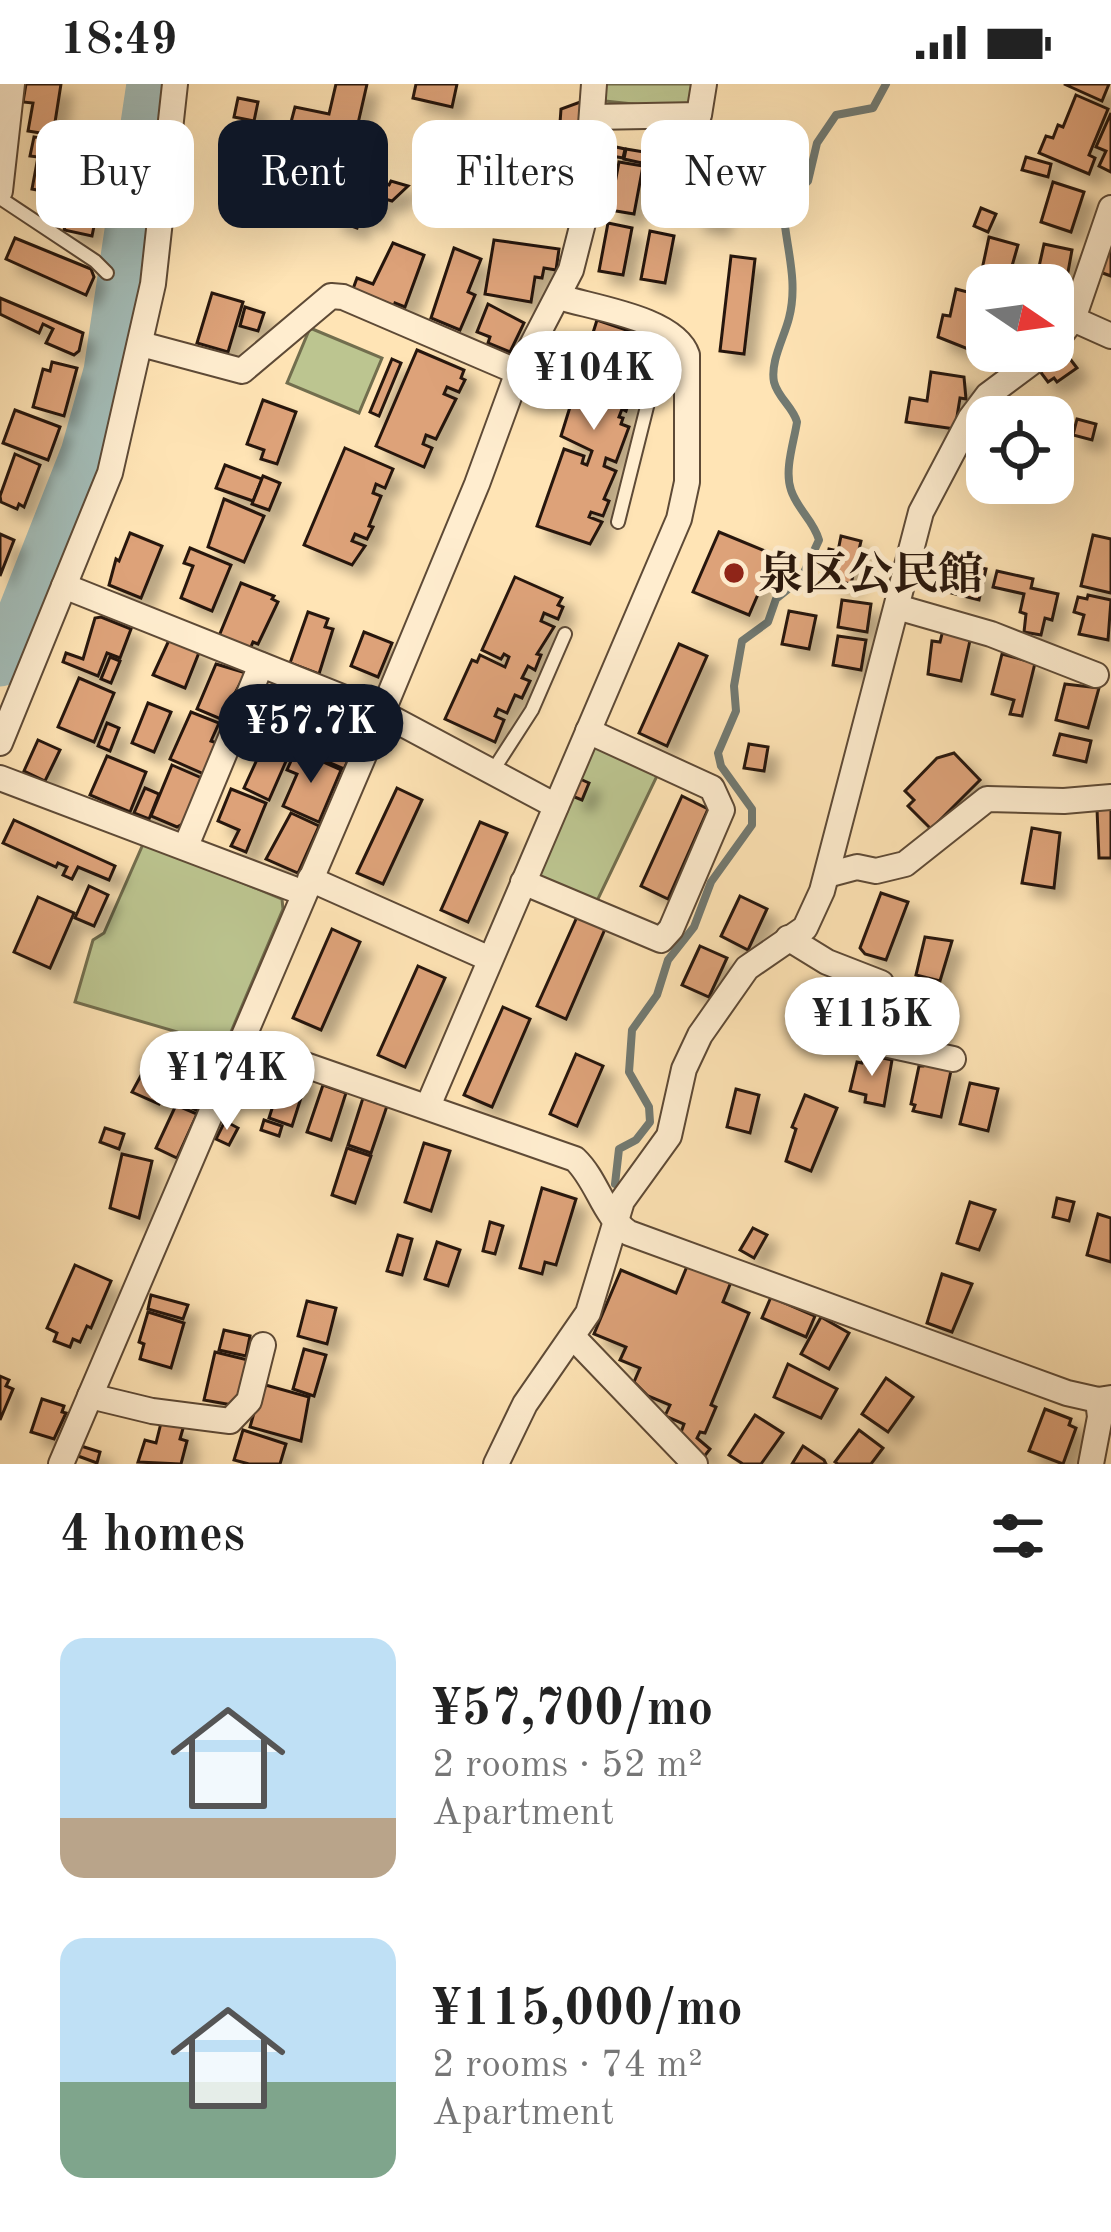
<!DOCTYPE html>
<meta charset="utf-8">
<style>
body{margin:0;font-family:"Old Standard TT","Noto Serif JP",serif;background:#f2f2f2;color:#222;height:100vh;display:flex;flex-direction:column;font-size:45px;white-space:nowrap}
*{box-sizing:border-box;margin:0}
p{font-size:39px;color:#767676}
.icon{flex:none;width:66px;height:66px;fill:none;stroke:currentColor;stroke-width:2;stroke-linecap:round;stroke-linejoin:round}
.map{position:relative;height:1380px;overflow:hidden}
.details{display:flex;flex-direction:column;background:#fff;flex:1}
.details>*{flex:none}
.hud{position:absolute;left:36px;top:36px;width:1041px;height:108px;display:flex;gap:24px}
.needle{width:78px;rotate:103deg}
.tools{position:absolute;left:966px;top:180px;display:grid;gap:24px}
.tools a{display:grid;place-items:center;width:108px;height:108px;border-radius:24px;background:#fff;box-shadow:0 12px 48px #0002;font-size:60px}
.price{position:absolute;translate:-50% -102px;padding:0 27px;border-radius:42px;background:#fff;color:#222;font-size:39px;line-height:78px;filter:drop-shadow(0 3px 6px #0008)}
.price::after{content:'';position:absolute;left:50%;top:72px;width:36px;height:27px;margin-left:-18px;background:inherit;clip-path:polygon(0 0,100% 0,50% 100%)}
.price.active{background:#111827;color:#fff}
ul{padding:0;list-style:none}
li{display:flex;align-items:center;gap:36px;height:300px;padding:0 60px}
li span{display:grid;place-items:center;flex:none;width:336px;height:240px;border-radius:24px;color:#555}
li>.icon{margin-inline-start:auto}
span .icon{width:144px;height:144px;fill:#fffc;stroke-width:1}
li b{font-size:51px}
h2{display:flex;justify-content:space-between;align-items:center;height:144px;padding:0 60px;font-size:51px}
.pill{padding:0 42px;border-radius:24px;background:#fff;box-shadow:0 12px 48px #0002;font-size:42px;line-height:108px}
.pill.active{background:#111827;color:#fff}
.status{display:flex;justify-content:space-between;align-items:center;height:84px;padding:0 60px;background:#fff;direction:ltr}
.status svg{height:33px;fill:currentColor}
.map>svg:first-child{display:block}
</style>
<div class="status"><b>18:49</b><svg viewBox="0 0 49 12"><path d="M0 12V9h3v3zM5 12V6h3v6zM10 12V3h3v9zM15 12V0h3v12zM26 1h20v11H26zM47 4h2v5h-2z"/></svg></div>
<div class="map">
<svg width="1111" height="1380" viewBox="0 0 1111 1380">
<defs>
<filter id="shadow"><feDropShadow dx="11" dy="11" stdDeviation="6" flood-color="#0004"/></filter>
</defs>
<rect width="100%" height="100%" fill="#ffe4b5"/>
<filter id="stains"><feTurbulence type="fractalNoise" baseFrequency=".00167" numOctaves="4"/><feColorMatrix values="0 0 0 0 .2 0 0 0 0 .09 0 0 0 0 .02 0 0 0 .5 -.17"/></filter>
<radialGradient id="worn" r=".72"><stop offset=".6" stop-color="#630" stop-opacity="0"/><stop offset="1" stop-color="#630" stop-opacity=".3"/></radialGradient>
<g fill="#bcc590" stroke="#726e4e" stroke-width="3">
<path d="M602,0H697L689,26L605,17L601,14Z"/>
<path d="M310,244L382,274L359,329L287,299Z"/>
<path d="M595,659L657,692L596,819L538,793Z"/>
<path d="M144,758L282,815L283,825L225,962L75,918L93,856L104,849Z"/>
</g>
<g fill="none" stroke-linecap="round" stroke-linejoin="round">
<path stroke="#727a72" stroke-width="8" d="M615,1100L619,1065L636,1056L650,1038L649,1023L629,988L632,946L657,911L668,876L694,843L711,798L752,741V725L721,682L718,669L736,627L734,602L742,557L768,538L776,515L801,495L819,456C814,437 797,425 791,406C784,386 794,358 797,338C793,323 778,314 774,298C770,278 784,254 789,234C799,196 785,160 783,123L808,97L817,59L836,31L873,24L886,0"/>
<path stroke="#a3bcb7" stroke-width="45" d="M0,580L83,369L106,287L149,0"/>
</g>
<g fill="#dda279" stroke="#28160b" stroke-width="3" filter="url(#shadow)">
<path d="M26,0H61L53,51L28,47L33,19L23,18Z"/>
<path d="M336,0H367L354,57L290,42L295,23L329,30Z"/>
<path d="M416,0H457L452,23L413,14Z"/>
<path d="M1064,0H1109L1102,17Z"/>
<path d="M1076,11L1108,25L1089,71L1095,74L1089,90L1039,69L1046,52L1053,54L1058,41L1063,43Z"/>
<path d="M238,14L258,18L254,37L234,33Z"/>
<path d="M583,17L580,41L560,39L561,25Z"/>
<path d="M1111,29V88L1099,82L1106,67L1096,63Z"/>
<path d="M541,38L572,42L568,70L573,71L571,87L534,83Z"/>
<path d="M712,41L736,45L718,140L694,135Z"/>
<path d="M34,53L68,59L66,72L70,73L62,111L32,105L38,73L30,72Z"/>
<path d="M607,61L625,65L623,74L606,71Z"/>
<path d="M626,65L644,68L642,79L624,75Z"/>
<path d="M756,72L780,78L774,103L750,97Z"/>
<path d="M661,73L685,78L676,126L652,121Z"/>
<path d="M1026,73L1051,80L1048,93L1022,86Z"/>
<path d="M619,78L643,82L634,130L610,126Z"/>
<path d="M85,85L105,89L92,152L64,146Z"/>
<path d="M349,88L389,101L391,97L408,102L392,117L382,114L375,135L361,130L357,144L332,135Z"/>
<path d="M1053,98L1084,108L1071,148L1041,138Z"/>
<path d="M981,124L996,130L988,148L974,142Z"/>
<path d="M608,139L632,144L623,191L599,187Z"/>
<path d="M650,147L674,152L665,199L641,195Z"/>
<path d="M989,153L1018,161L1008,196L1004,195L1003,201H987V206L978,204Z"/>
<path d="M15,154L91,185L94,193L86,211L6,175Z"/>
<path d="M494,156L559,165L556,186L544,184L542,194L535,193L531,218L485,210Z"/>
<path d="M393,159L424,171L405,223L395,219L394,222L353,205L357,194L373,200Z"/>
<path d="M1044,160L1072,166L1062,221L1053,219V201H1035Z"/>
<path d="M1104,163L1111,165V192L1097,187Z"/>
<path d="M454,164L481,175L468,208L475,211L460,246L431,234Z"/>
<path d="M731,172L755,175L744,270L720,267Z"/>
<path d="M956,205L987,213L979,255L971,253L968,265L938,253L943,231L950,232Z"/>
<path d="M212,209L243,218L228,268L197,259Z"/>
<path d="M0,214L83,249L79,267L74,271L46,259L53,245L43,240L39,249L0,230Z"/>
<path d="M488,220L524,239L510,268L488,259L490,253L477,248Z"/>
<path d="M245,223L264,229L258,247L240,242Z"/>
<path d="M597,236L647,253L644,261L648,262L643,277L630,273L627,280L641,284L626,313L630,314L626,327L622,325L619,333L623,334L621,340L629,343L616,378L606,374L604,382L616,387L604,415L609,417L603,432L591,428L589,433L602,438L590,460L537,442L564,365L584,372L582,379L587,381L592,367L561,352Z"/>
<path d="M417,266L464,286L461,294L465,296L459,308L447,303L444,310L456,315L436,355L426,351L423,360L432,364L424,383L376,362Z"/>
<path d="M1064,267L1077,284L1057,298L1054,294L1048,298L1039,286Z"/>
<path d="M392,275L401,279L379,332L370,328Z"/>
<path d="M52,278L77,284L64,332L33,323L43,285L50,287Z"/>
<path d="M931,288L964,293L966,315L960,314L955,345L906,338L910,314L927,317Z"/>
<path d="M263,316L296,328L277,380L261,375L264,366L247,360Z"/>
<path d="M15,326L60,343L48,376L3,359Z"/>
<path d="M1077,335L1096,340L1092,356L1073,351Z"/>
<path d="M345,364L393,385L385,404L376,400L373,409L381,412L369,442L373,443L367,455L355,450L352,457L365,462L352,481L304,461Z"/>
<path d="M15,370L40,381L24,423L19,420L17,425L1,418L0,412Z"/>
<path d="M225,381L262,395L253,417L216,404Z"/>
<path d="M263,392L280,399L269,426L252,420Z"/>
<path d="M224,415L264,432L244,478L208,463Z"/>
<path d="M719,448L775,471L749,531L693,508Z"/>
<path d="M130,449L162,462L141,514L109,501L116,475L119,477Z"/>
<path d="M0,450L14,456L0,492Z"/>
<path d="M1093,451L1111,455V509L1081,502Z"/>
<path d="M841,452L861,457L851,500L831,496L834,485L825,483L829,465L838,467Z"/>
<path d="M190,464L231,481L212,527L181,514L193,482L184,479Z"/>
<path d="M958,479L986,485L979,516L951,509Z"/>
<path d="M997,487L1033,495L1031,504L1058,510L1052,536L1045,534L1041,551L1024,548L1026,530L1020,528L1024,510L993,503Z"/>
<path d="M515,493L562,514L558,521L563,523L558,535L544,529L541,537L554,543L537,570L541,571L535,586L528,582L522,594L530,597L522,614L515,611L507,629L498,625L495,632L504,636L495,658L445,635L472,576L477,578L480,571L505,583L509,573L504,570L501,575L482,566Z"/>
<path d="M241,499L274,512L272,515L278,518L258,560L253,558L250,565L219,552Z"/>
<path d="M1088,511L1111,516L1108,556L1079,550L1084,531L1074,528L1078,513L1087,515Z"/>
<path d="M842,516L871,520L867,548L838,543Z"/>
<path d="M789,527L816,532L809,565L782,560Z"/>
<path d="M308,528L328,535L325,543L333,545L319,590L290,579Z"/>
<path d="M101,533L131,545L120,574L107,569L98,592L63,578L66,569L83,575L95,534Z"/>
<path d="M943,546L971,552L961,597L928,590L932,557L940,558Z"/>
<path d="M364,548L392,559L378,593L351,582Z"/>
<path d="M838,552L866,556L861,586L833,581Z"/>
<path d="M170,554L200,566L185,604L153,591Z"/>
<path d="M679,560L707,572L667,662L639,649Z"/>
<path d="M1002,570L1035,579L1022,632L1010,630L1014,616L992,610Z"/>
<path d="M110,573L120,577L111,599L101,595Z"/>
<path d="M216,580L246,589L228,622L234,624L228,638L197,625Z"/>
<path d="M79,594L114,609L94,658L58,643Z"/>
<path d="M1065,600L1099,604L1088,644L1056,636Z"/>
<path d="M284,604L310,615L291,661L256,646L263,632L271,635Z"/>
<path d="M320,613L359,633L345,665L352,668L344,685L307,669L314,654L324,658L336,631L316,623Z"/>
<path d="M148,619L171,628L154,668L132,659Z"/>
<path d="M191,628L219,639L211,657L217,659L204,690L170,675Z"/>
<path d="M107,639L119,644L110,667L98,662Z"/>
<path d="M1060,650L1091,657L1086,678L1054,671Z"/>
<path d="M257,654L290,668L269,716L244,704L259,671L251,668Z"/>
<path d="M38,656L60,666L45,697L24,687Z"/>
<path d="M749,660L768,663L764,687L744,684Z"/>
<path d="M296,666L341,686L319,738L283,722L297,690L287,686Z"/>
<path d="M954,669L980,696L931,745L908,722L914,716L905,707L937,674Z"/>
<path d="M107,672L146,688L130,728L90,711Z"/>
<path d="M172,681L204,695L186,738L177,743L151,732Z"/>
<path d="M580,695L589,699L582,716L572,712Z"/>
<path d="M145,704L159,710L149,735L134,729Z"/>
<path d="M397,704L422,716L383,800L357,789Z"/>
<path d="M231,705L266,719L246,768L231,762L239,746L218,737Z"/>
<path d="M682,712L708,725L668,815L641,802Z"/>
<path d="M1111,724V774H1099L1097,725Z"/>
<path d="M291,729L319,742L298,789L266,775Z"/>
<path d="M14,736L115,782L109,796L78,783L72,795L63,791L67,783L58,779L56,783L3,759Z"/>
<path d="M480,738L507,749L468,838L441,826Z"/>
<path d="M1032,744L1060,749L1054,804L1022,799Z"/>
<path d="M89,802L108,811L94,842L75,834Z"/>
<path d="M881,809L908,818L886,876L865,870L860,864Z"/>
<path d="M740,812L767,825L748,866L721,852Z"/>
<path d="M38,813L74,829L50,884L14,868Z"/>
<path d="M577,833L605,845L566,935L537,922Z"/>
<path d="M332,845L360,858L321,946L293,934Z"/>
<path d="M925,853L952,857L940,897L916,891Z"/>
<path d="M700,862L727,874L709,913L682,901Z"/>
<path d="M418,882L445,894L405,983L378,971Z"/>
<path d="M911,908L937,913L940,917L931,961L914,957L916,948L904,946Z"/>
<path d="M503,923L530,935L492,1023L464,1011Z"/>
<path d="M157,962L181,973L171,1007L166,1005L159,1020L132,1008Z"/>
<path d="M576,970L603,982L577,1042L550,1030Z"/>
<path d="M865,970L892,976L884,1022L865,1018L866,1011L850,1007L857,978L862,979Z"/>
<path d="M924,976L952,982L941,1033L913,1027L915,1021L911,1020L919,982H923Z"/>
<path d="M195,979L216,988L198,1027L178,1017Z"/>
<path d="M284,987L307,995L292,1042L269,1034Z"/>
<path d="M970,999L998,1005L988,1047L960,1040Z"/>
<path d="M323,1001L346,1009L331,1056L307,1048Z"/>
<path d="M736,1005L759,1011L750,1049L727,1043Z"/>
<path d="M805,1011L837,1024L811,1087L786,1077L796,1045L792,1043Z"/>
<path d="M363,1014L387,1022L371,1069L348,1061Z"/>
<path d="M176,1021L197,1030L177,1074L156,1064Z"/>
<path d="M264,1036L282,1042L279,1052L261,1046Z"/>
<path d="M225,1037L238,1044L229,1061L216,1055Z"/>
<path d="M105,1044L124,1050L119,1065L100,1058Z"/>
<path d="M424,1059L450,1067L431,1127L405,1118Z"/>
<path d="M347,1064L371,1072L355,1119L332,1111Z"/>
<path d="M122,1070L152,1077L139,1134L110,1124Z"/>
<path d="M542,1104L576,1115L556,1181L545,1178L542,1190L520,1184Z"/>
<path d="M1057,1114L1074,1118L1069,1137L1053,1133Z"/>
<path d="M970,1118L995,1126L979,1166L957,1159Z"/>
<path d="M1098,1130L1111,1134V1178L1087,1171Z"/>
<path d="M490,1138L503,1142L495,1170L483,1167Z"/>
<path d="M753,1144L767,1151L754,1174L740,1166Z"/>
<path d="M398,1151L412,1155L402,1191L387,1187Z"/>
<path d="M437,1158L460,1166L448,1202L425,1195Z"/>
<path d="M688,1180L731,1198L723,1218L749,1229L711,1321L716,1323L705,1349L700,1348L697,1354L710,1365L703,1374L680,1351L684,1340L665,1332L670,1321L648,1312L634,1298L640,1284L620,1276L626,1263L594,1250L621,1186L676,1209Z"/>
<path d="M75,1181L111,1197L91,1244L87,1242L80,1258L73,1255L70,1263L54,1257L57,1249L47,1244Z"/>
<path d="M942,1190L972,1200L952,1248L927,1239Z"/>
<path d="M151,1211L188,1221L183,1235L148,1225Z"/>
<path d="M771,1213L815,1232L806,1253L762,1234Z"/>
<path d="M307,1217L336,1224L327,1260L298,1252Z"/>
<path d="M148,1228L184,1239L171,1284L140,1275L144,1260L139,1258Z"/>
<path d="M821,1233L849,1249L829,1285L801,1270Z"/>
<path d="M224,1246L250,1252L246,1272L219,1266Z"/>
<path d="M304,1265L326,1271L314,1312L293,1305Z"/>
<path d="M215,1268L248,1276L238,1322L204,1316Z"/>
<path d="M788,1280L837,1305L821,1334L774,1313Z"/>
<path d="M0,1292L9,1296L6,1302L13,1305L0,1336Z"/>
<path d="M886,1294L913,1313L888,1348L862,1330Z"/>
<path d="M262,1300L309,1313L301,1357L250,1343Z"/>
<path d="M42,1315L64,1322L62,1328L66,1329L54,1355L31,1348Z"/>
<path d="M1045,1325L1071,1335L1069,1341L1076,1344L1063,1380L1029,1367Z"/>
<path d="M755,1331L783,1349L761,1380H743L729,1371Z"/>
<path d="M162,1335L184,1341L180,1355L187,1357L181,1380L138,1378L145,1356L156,1359Z"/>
<path d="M243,1346L286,1360L280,1380H249L234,1376Z"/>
<path d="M859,1346L883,1364L871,1380H838L835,1378Z"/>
<path d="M81,1362L100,1368L97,1379L78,1372Z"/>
<path d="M803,1362L824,1376L826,1380H792Z"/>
</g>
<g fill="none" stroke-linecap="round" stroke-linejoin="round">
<defs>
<g id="service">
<path d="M0,114L95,177L107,189"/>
<path d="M618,438L666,247"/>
<path d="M492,688L532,626L565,550"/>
</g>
<g id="minor">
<path d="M593,33L699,31L704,0"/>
<path d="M0,107L12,0"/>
<path d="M1073,235L1111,252"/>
<path d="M141,260L242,287L331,212L343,213L518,288"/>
<path d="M1053,261L1073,235L1111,124"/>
<path d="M64,502L382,629L556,722"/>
<path d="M897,523L991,550L1096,591"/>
<path d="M0,659L110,389L153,200L175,0"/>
<path d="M0,694L304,809"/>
<path d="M186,762L261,581"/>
<path d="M827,791L857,783L876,787L905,780L987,715L1064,717L1111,713"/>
<path d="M310,795L490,875"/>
<path d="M523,798L661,856L671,845L722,726L712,704L588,647"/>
<path d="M788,854L827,878L881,899L885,917L875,958L953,975"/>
<path d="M242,959L575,1075C598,1097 603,1132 629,1149L1067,1309L1098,1316L1111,1314"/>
<path d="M428,1022L679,435L687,398V271C675,235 595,224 559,213"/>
<path d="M574,1254L695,1380"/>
<path d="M90,1312L152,1327L230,1337L249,1317L263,1261"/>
<path d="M61,1380L382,629L477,400L518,288L571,186L584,135L594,0"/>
<path d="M496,1380L525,1320L588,1229L622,1117L669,1052L684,985L700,951L747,884L805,844L822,807L921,428L970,335L988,311L1047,267"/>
<path d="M1091,1380L1100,1333L1098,1316"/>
</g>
</defs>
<use href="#service" stroke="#5e4a36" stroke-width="16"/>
<use href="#minor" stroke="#5e4a36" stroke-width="28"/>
<use href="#service" stroke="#ffedcf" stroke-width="12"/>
<use href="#minor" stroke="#ffedcf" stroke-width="24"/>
</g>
<circle fill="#8f2418" stroke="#ffedcf" stroke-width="4.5" cx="734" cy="489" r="12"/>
<g text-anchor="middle" stroke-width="10" stroke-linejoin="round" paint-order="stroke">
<g font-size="45" font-weight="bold" fill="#28160b" stroke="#ffedcf" text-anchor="start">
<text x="758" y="505">泉区公民館</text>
</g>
</g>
<rect width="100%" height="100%" filter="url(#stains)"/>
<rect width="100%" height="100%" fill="url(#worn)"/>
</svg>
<div class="tools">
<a><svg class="needle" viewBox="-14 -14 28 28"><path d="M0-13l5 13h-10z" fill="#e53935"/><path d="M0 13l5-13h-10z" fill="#767676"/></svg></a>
<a><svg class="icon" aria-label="locate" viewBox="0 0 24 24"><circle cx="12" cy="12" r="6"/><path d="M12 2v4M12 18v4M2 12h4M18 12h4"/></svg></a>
</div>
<b class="price" style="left:594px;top:349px">¥104K</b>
<b class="price active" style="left:311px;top:702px">¥57.7K</b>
<b class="price" style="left:872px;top:995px">¥115K</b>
<b class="price" style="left:227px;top:1049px">¥174K</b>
<div class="hud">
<a class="pill">Buy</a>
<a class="pill active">Rent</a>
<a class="pill">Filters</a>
<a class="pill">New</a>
</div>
</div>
<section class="details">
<h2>4 homes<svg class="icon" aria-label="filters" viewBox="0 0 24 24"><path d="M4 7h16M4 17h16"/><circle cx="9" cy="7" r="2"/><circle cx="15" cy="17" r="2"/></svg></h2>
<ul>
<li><span style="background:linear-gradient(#bfe0f5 75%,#b9a48a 0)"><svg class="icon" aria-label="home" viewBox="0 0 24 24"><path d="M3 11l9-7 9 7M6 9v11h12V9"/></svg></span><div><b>¥57,700/mo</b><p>2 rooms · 52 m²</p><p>Apartment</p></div></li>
<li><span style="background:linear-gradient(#bfe0f5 60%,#7fa58c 0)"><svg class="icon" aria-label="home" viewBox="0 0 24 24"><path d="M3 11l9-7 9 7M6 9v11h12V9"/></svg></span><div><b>¥115,000/mo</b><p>2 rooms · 74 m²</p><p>Apartment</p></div></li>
</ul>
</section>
